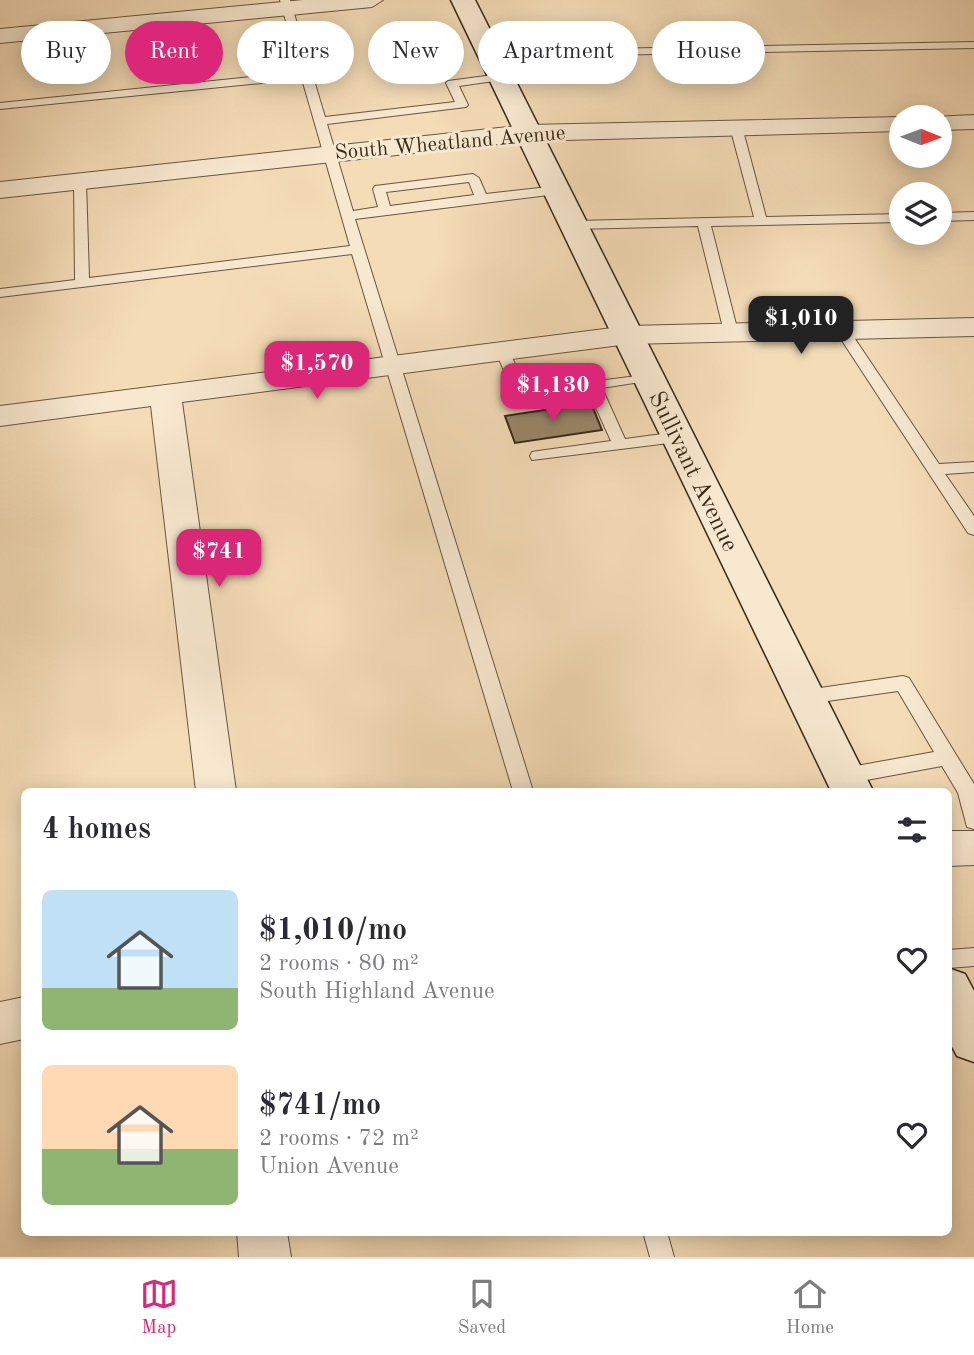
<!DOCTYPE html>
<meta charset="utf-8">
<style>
body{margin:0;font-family:"Old Standard TT",serif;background:#f2f2f3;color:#2b2b33;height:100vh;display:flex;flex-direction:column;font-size:26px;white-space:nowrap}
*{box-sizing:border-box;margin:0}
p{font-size:23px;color:#7c7c81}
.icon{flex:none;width:38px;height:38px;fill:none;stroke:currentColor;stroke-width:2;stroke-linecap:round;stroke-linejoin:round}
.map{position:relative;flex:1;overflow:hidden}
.side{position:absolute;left:21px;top:788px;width:931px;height:448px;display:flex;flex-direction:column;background:#fff;border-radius:10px;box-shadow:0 4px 18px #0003}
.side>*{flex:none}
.guide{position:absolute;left:21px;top:21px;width:933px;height:63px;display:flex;gap:14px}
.needle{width:46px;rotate:91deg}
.tools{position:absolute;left:889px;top:105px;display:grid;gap:14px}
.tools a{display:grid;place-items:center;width:63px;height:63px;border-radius:50%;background:#fff;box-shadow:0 4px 18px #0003;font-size:35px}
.price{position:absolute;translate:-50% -60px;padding:0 16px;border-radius:14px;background:#db2777;color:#fff;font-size:23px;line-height:46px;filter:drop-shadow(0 2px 4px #0008)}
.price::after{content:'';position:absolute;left:50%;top:42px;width:21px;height:16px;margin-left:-10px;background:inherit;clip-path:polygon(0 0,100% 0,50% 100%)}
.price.active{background:#222;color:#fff}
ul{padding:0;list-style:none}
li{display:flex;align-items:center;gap:21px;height:175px;padding:0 21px}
li span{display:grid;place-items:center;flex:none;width:196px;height:140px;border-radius:10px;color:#555}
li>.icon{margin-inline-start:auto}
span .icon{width:84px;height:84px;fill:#fffc;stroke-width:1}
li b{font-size:30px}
h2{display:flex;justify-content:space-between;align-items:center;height:84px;padding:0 21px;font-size:30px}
.chip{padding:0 24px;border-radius:32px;background:#fff;box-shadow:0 4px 18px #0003;font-size:24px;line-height:63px}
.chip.active{background:#db2777;color:#fff}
.tab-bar{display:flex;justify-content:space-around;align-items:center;height:98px;border-top:2px solid #e1e1e2;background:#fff;font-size:19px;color:#7c7c81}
.tab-bar a{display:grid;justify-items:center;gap:4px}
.tab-bar .active{color:#db2777}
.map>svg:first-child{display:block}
</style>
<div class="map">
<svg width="974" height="1257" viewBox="0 0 974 1257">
<rect width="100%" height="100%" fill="#f4dcb7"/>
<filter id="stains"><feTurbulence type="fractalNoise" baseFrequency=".00286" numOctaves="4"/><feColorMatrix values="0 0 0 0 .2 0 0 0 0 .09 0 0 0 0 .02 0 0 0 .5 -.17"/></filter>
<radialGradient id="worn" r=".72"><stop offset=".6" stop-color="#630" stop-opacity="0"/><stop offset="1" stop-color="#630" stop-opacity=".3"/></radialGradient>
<path fill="#9a866b" stroke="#382918" stroke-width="2" d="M591,403L602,430L515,443L505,416Z"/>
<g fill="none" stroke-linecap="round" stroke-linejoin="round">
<defs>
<g id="service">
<path d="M280,0H290L325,117L455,102L446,83L448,81L501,74L507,77L501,80L459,86L468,105L466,107L327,124L353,211L378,207L373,189L375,186L473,174L479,178L486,194L557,186L563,190L557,194L355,219L533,791H513L352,254L0,297V289L75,280L74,181L80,177L86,181L89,278L350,246L302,79L0,109V103L300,72ZM469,182L474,195L390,206L386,192Z"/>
<path d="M974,42V48L490,57L484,54L490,51Z"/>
<path d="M736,123L742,127L766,217L901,214V222L711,226L738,332L731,336L724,332L698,226L574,229L568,225L574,221L754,217L730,127Z"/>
<path d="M974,212V220L940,221V213Z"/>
<path d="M842,326L847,327L939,464L974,462V472L945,474L974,516V535L968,533L835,330Z"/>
<path d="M502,346L509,350L526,390L653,374V380L602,388L625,439L677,432L685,437L677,442L532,460L530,456L532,452L538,451L611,441L588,390L516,398L495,350Z"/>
<path d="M903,676L909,678L974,784V829L967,827L958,793L942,766L845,784L838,781L835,776L838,771L845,768L934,752L898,691L806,704L800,702L797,697L800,692L806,690Z"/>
<path d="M974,948V966L948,968V950Z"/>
<path d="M643,1232H667L674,1257H650Z"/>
</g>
<g id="minor">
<path d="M303,0H383L372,7L0,43V29Z"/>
<path d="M974,115V129L940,130V117H933Z"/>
<path d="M901,117V131L527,141L0,198V182L527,125L901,117H904Z"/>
<path d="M974,318V336L628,344L182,402L236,791H196L151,406L0,426V406L628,326Z"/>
<path d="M948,831H974V865L948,866Z"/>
<path d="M24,997V1039L0,1044V1002Z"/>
<path d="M237,1232H287L291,1257H239Z"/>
</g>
<g id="secondary">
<path d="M451,0H475L873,791H831Z"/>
<path d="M948,968L965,974L974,991V1062L957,1056L948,1039Z"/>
</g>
</defs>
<use href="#service" stroke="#675640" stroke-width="2"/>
<use href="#minor" stroke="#675640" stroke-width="2"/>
<use href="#secondary" stroke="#382918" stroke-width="3"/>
<use href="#service" fill="#f8e8d0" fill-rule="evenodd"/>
<use href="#minor" fill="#f8e8d0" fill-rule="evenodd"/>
<use href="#secondary" fill="#f8e8d0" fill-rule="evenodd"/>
</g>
<g text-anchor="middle" stroke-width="6" stroke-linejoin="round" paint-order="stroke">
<g font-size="21" fill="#382918" stroke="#f8e8d0">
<text transform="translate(450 142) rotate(-5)" y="7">South Wheatland Avenue</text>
</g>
<g font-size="24" fill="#382918" stroke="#f8e8d0">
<text transform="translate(694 471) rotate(64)" y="8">Sullivant Avenue</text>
</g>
</g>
<rect width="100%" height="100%" filter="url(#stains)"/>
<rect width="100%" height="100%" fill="url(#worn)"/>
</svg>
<div class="tools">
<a><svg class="needle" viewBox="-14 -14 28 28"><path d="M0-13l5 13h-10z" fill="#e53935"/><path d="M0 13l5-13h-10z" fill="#7c7c81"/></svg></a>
<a><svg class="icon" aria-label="layers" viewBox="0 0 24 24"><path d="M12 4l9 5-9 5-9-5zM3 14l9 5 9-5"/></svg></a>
</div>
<b class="price active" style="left:801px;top:356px">$1,010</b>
<b class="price" style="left:317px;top:401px">$1,570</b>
<b class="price" style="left:553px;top:423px">$1,130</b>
<b class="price" style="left:219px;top:589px">$741</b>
<div class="guide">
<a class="chip">Buy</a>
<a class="chip active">Rent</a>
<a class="chip">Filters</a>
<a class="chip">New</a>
<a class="chip">Apartment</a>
<a class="chip">House</a>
</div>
<section class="side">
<h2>4 homes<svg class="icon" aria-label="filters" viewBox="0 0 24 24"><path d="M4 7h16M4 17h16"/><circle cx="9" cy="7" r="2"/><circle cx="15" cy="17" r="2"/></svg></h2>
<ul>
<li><span style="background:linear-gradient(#bfe0f5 70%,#8fb573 0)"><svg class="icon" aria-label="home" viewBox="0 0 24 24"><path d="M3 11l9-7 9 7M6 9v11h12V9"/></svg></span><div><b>$1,010/mo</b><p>2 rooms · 80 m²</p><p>South Highland Avenue</p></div><svg class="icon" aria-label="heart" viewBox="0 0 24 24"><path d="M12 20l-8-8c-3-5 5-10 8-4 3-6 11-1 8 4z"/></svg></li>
<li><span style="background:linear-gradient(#ffd9b3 60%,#8fb573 0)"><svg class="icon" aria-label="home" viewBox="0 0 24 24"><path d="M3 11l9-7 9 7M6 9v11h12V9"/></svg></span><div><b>$741/mo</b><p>2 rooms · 72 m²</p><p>Union Avenue</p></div><svg class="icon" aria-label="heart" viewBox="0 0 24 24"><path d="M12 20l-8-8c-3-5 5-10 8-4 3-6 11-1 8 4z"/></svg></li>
</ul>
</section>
</div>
<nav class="tab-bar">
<a class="active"><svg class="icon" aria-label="map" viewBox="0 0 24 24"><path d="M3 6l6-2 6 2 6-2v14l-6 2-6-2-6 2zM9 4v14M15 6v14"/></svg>Map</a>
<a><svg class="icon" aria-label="saved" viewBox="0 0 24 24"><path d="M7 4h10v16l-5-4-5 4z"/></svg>Saved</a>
<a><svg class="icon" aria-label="home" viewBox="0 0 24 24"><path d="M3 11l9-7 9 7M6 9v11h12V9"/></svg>Home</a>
</nav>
